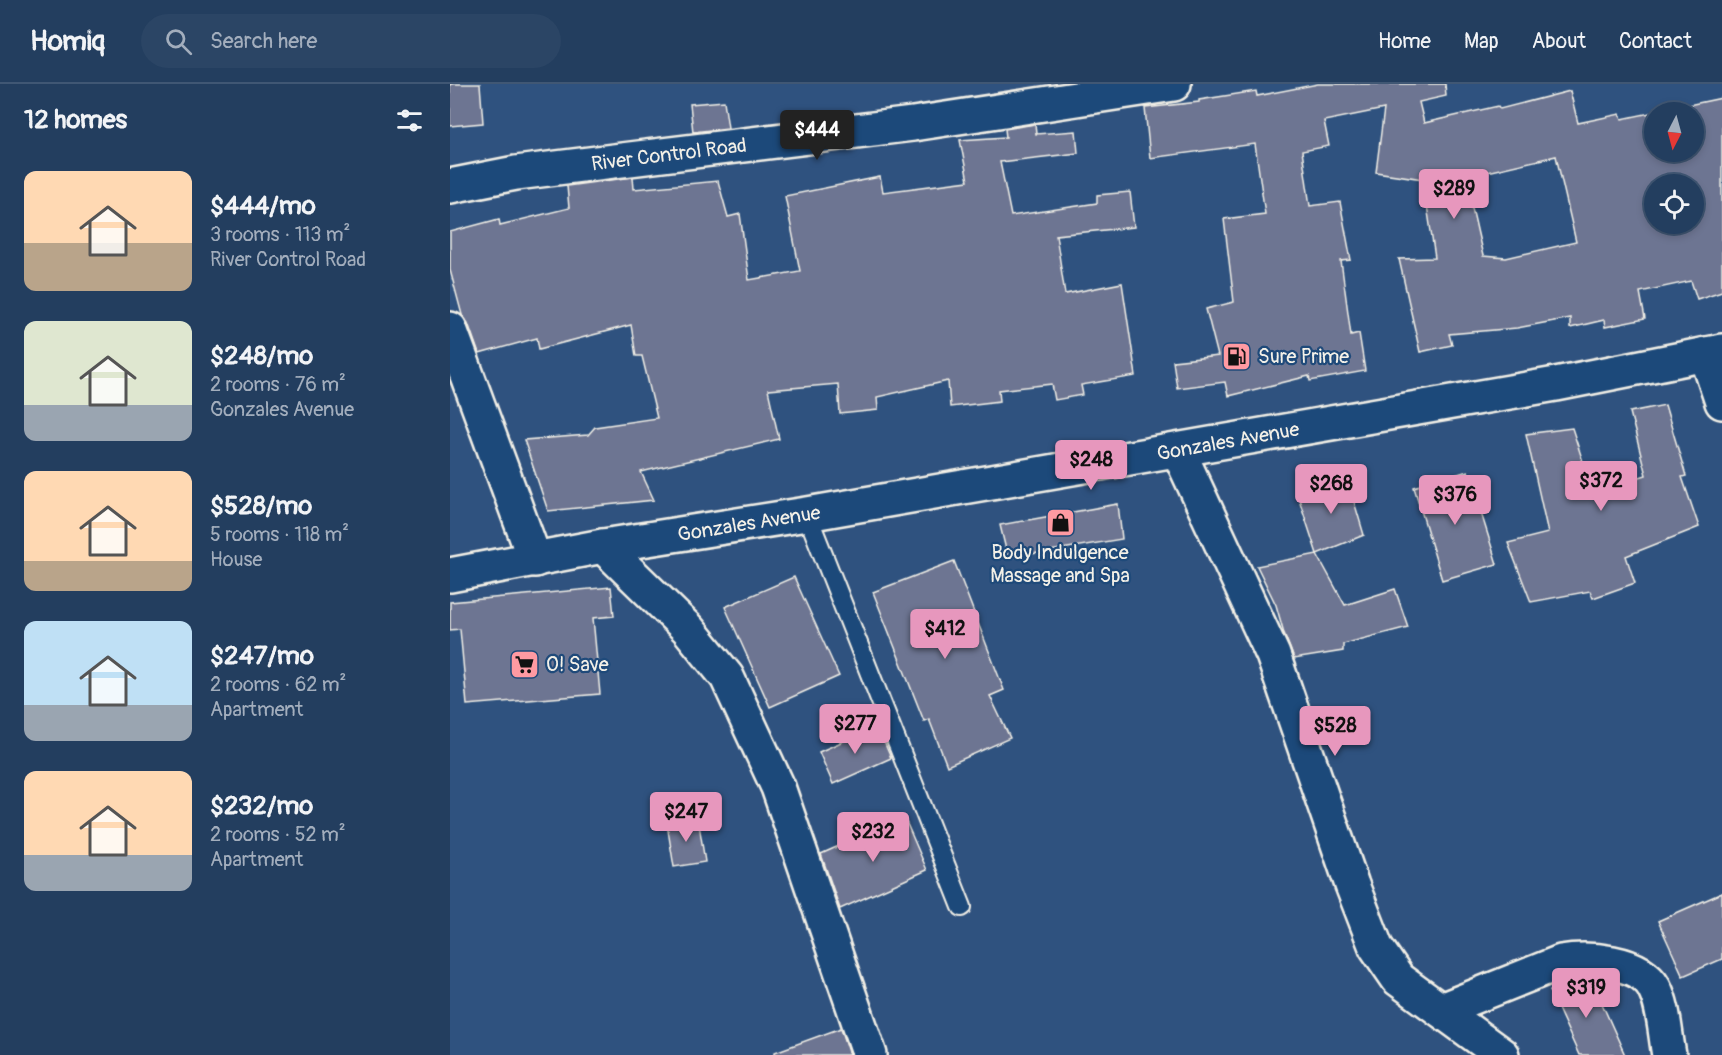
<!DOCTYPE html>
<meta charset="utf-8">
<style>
body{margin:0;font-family:Pangolin,sans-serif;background:#2b4565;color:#f1f3f6;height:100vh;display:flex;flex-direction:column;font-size:22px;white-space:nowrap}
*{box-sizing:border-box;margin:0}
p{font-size:20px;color:#a3aebd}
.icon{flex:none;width:33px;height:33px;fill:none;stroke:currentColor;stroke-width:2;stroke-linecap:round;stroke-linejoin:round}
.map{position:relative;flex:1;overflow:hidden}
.drawer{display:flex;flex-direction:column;background:#233e5f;width:450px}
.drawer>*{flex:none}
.needle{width:39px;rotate:186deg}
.controls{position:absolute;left:1194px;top:18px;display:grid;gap:12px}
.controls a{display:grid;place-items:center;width:60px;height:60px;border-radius:50%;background:#233e5f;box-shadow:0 3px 9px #0003,0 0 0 2px #405774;font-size:30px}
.price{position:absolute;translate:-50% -51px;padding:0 14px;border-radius:6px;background:#e797bd;color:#111;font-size:20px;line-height:39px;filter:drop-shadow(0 2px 3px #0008)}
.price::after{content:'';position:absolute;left:50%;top:36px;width:18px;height:14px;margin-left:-9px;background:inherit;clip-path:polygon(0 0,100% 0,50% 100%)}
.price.current{background:#222;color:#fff}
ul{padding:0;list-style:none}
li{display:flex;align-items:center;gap:18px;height:150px;padding:0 24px}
li span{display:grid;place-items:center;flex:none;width:168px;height:120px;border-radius:12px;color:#555}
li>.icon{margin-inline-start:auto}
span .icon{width:72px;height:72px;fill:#fffc;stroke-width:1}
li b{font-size:26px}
h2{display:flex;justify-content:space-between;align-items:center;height:72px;padding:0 24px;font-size:26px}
header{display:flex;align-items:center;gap:36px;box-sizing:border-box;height:84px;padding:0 30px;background:#233e5f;border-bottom:2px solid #405774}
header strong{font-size:28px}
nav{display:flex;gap:33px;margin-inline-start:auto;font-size:21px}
.search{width:420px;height:54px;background:#2b4565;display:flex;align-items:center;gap:15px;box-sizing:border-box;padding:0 21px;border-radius:33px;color:#a3aebd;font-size:22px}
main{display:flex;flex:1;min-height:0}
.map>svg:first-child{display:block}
</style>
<header>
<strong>Homiq</strong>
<div class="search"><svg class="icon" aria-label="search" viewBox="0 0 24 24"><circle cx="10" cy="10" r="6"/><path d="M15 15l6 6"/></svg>Search here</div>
<nav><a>Home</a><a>Map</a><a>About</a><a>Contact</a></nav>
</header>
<main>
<section class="drawer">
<h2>12 homes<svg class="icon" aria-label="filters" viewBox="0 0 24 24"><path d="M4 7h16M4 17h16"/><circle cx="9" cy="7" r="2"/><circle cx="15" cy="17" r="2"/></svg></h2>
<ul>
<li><span style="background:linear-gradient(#ffd9b3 60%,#b9a48a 0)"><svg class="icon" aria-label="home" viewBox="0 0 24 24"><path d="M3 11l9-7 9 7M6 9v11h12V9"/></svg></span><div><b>$444/mo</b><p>3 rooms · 113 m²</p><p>River Control Road</p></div></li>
<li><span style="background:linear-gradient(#dfe7d0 70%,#9aa5b1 0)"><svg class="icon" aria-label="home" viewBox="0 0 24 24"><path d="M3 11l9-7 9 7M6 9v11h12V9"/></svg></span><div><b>$248/mo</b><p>2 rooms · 76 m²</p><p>Gonzales Avenue</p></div></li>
<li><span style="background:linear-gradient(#ffd9b3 75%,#b9a48a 0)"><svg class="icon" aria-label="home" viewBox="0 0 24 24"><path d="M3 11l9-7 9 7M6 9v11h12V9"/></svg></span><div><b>$528/mo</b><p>5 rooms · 118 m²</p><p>House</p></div></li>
<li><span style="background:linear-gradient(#bfe0f5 70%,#9aa5b1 0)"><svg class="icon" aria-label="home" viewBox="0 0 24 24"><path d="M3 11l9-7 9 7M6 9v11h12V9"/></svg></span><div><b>$247/mo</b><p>2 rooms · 62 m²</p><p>Apartment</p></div></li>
<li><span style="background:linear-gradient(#ffd9b3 70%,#9aa5b1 0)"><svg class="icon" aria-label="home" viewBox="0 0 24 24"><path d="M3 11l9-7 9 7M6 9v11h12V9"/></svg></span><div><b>$232/mo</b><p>2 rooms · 52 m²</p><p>Apartment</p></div></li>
</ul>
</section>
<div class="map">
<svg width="1272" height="971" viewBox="0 0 1272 971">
<rect width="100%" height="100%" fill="#2f527f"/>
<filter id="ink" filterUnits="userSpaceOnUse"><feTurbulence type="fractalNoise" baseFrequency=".0167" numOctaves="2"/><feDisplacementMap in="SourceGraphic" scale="12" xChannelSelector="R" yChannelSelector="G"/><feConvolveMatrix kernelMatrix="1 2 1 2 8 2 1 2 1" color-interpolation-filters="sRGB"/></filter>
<g filter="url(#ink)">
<g fill="#6d7492" stroke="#f4f1e8" stroke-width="1.5" fill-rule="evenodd">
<path d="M0,0H30L33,39L0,42Z"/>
<path d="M868,0H995L996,12L969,18L974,39L1048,22L1050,25L1120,7L1128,39L1170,30L1172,35L1272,14V207L1247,215L1241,197L1190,208L1195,235L1155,243L1154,236L1120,244V234L1067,244L999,250L1002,261L970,268L949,175L985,174L973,95L926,88L934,25L874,37L879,62L852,67L860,122L890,118L901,176L891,177L901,251L909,249L915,287L860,297L859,292L778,312L775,298L727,304L723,277L768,272L756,225L784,218L774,135L815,130L805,60L700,74L695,24L749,18V16L806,7L807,12ZM1204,28H1244V68H1204ZM1106,72L1126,158L1056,174L1033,172L1015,93ZM1204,100H1244V140H1204Z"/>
<path d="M274,17L278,44L243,48L240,20Z"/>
<path d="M585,40L586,50L626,47L628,69L550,78L561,132L647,119V111L680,108L684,143L606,151L615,210L672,199L686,292L631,301L633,311L605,316L602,300L549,306L550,317L500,323L498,297L427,313L428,326L390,330L388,300L318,306L329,355L191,388L204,416L98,427L74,356L138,351L145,343L207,334L192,272H186L181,241L89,265L87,254L29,270L18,239L12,231L0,186V148L49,135L50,141L119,124L117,102L183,93L184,105L268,97L278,133L290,130L299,196L350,187L335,112L430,93L433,108L518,97L510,56L556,53L555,45Z"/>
<path d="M1215,321L1236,392L1232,393L1249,443L1176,472L1185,499L1143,514L1140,507L1081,518L1058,459L1098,449L1076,350L1122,344L1143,408L1196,391L1180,328Z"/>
<path d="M1018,387L1047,480L992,496L964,403Z"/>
<path d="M897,394L914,451L867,470L847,409Z"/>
<path d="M668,420L672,455L558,474L550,441Z"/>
<path d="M867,470L895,521L945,505L958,543L893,560V567L844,575L834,549L826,521L807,482Z"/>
<path d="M504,477L554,606L540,612L560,654L497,682L479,635L474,637L423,508Z"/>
<path d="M344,493L389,592L320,623L275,523Z"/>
<path d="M161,503L164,532L143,534L150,610L17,621L10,545L0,546V518Z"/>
<path d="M427,642L441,674L383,700L369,668Z"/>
<path d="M454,733L477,786L390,825L371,770Z"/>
<path d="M248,734L255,778L224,783L217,740Z"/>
<path d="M1272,809V875L1233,892L1208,837Z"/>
<path d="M1126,895H1141L1175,971H1129L1100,907Z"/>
<path d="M391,944L400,971H325V968Z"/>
</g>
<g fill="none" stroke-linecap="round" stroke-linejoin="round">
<defs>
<path id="service" d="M357,430L512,823"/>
<g id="minor">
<path d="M0,245L85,476"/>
<path d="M1256,270L1272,318"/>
<path d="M728,366L823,571L902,801L926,863L948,895L1052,971"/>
<path d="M153,462L238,545L277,593L328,703L420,971"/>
<path d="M991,926L1111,878C1138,873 1190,877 1204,903C1214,922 1215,950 1219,971"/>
</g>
<path id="tertiary" d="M0,102L66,89L463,40L724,0"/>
<path id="secondary" d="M0,491L153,462L357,430L1106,300L1272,267"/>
</defs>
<use href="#service" stroke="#f4f1e8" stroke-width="22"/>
<use href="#minor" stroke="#f4f1e8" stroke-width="38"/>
<use href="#tertiary" stroke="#f4f1e8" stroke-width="38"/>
<use href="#secondary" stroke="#f4f1e8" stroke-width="38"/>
<use href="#service" stroke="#1f4a7a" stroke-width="18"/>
<use href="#minor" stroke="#1f4a7a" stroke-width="33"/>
<use href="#tertiary" stroke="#1f4a7a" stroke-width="33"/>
<use href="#secondary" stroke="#1f4a7a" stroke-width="33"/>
</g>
</g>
<defs>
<symbol id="fuel-square" viewBox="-11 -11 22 22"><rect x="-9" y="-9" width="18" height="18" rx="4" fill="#ff9aa2" stroke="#1f4a7a"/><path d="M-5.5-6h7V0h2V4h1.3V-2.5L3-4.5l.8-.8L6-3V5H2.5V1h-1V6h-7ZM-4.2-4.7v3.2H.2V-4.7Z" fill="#111"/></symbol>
<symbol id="shop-square" viewBox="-11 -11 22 22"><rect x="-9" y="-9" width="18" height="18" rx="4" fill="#ff9aa2" stroke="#1f4a7a"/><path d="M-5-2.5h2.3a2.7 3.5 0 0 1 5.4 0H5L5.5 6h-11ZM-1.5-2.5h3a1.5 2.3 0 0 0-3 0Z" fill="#111"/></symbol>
<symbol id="supermarket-square" viewBox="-11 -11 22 22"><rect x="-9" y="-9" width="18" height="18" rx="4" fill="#ff9aa2" stroke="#1f4a7a"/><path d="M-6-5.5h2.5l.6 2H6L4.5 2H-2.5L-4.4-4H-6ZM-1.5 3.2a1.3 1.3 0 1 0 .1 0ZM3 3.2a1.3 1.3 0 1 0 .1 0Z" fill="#111"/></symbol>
</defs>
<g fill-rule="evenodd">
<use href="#fuel-square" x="770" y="256" width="33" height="33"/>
<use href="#shop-square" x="594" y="422" width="33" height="33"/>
<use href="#supermarket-square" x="58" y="564" width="33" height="33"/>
</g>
<g text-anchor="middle" stroke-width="4.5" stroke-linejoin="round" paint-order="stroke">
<g font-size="20" fill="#f4f1e8" stroke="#1f4a7a">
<text transform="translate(219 70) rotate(-7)" y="7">River Control Road</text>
<text transform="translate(778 357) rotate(-10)" y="7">Gonzales Avenue</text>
<text transform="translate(299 439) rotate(-9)" y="7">Gonzales Avenue</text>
</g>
<g font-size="20" fill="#f4f1e8" stroke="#1f4a7a" text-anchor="start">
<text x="808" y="279">Sure Prime</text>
<text x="610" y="475" text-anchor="middle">Body Indulgence<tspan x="610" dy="23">Massage and Spa</tspan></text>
<text x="96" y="587">O! Save</text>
</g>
</g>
</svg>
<div class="controls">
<a><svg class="needle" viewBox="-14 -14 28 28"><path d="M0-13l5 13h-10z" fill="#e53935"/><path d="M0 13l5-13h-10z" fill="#a3aebd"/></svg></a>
<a><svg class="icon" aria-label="locate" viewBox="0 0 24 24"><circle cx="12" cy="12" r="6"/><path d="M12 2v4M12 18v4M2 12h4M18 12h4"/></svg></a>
</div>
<b class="price current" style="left:367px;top:77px">$444</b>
<b class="price" style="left:1004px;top:136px">$289</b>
<b class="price" style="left:641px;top:407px">$248</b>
<b class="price" style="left:1151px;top:428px">$372</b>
<b class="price" style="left:881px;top:431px">$268</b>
<b class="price" style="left:1005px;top:442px">$376</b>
<b class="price" style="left:495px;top:576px">$412</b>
<b class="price" style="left:405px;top:671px">$277</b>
<b class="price" style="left:885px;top:673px">$528</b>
<b class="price" style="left:236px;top:759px">$247</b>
<b class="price" style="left:423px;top:779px">$232</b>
<b class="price" style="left:1136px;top:935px">$319</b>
</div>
</main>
